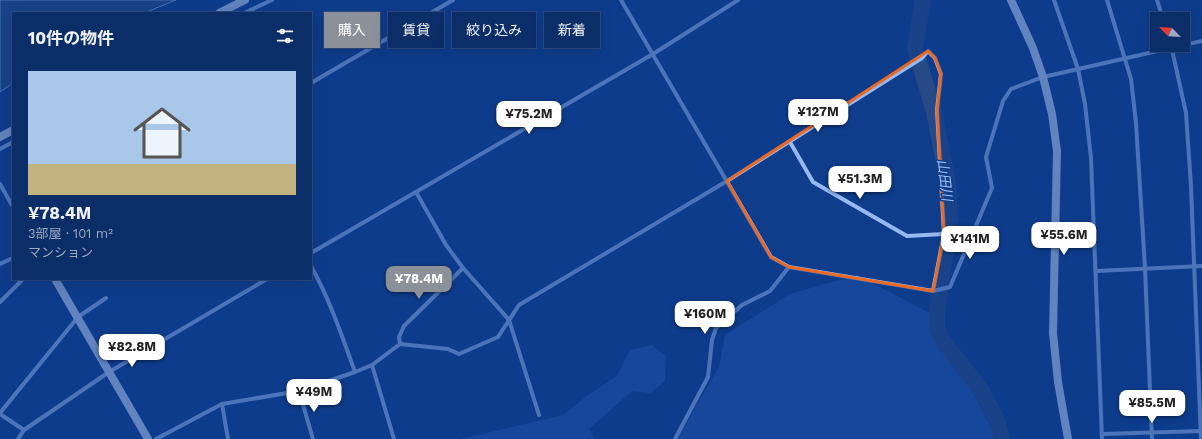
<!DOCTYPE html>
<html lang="ja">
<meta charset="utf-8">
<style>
body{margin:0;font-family:"Work Sans","Noto Sans JP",sans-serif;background:#14366f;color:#f1f3f6;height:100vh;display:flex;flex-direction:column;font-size:15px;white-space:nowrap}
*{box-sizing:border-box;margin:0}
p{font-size:13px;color:#9aa8c0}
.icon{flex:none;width:22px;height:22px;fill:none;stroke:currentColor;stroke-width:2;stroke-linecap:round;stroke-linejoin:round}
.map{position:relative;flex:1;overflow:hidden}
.sheet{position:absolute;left:12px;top:12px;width:300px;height:268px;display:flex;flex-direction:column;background:#0b2e69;border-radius:0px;box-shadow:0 4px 16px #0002,0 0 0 1px #2b4a7d}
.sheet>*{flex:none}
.banner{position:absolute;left:324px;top:12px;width:380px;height:36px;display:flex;gap:8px}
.needle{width:26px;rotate:294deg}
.controls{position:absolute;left:1150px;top:12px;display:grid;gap:8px}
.controls a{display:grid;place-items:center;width:40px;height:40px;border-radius:0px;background:#0b2e69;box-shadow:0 4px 16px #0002,0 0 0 1px #2b4a7d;font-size:20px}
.price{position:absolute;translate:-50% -34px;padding:0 9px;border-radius:8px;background:#fff;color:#222;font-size:13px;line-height:26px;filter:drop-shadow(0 1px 2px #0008)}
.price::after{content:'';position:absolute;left:50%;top:24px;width:12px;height:9px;margin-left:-6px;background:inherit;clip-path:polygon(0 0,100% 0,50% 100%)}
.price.on{background:#8c9099;color:#fff}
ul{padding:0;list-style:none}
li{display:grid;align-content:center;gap:8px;height:212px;padding:0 16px}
li span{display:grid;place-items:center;height:124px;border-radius:0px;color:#555}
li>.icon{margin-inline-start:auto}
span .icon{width:72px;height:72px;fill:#fffc;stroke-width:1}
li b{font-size:17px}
h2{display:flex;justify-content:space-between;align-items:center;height:48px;padding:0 16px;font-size:17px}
.chip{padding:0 14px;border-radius:0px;background:#0b2e69;box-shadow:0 4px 16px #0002,0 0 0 1px #2b4a7d;font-size:14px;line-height:36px}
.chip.on{background:#8c9099;color:#fff}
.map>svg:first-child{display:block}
</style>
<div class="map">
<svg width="1202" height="439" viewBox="0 0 1202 439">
<rect width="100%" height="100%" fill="#0f3d8c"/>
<g fill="#2055ac">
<path d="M857,275L933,315L997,439H677L719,367L725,335L790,294Z"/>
<path d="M652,345L666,356L665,381L650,393L632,391L589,429L595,439H461L563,415L587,396L617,376L630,350Z"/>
</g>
<path fill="#274985" stroke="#87b3f7" d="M0,0H176L144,13H13V83L0,92Z"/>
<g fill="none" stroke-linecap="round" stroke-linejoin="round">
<path stroke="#274985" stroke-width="16" d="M923,0L915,48L934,112L948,183L950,225L937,310V329L943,341L982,391L997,420L1002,439"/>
<g stroke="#96b9f3" stroke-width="4">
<path d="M621,0L771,257L789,267L933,291L950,287L992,188L986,157L1003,101L1011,89L1043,77L1202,41"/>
<path d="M1054,0L1078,69L1085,104L1091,158L1102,439"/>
<path d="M1107,0L1131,79L1136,123L1145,268L1152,439"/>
<path d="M1157,0L1163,19"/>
<path d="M244,13L272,0"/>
<path d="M1171,45L1186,113L1191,186L1201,439"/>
<path d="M311,83L453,0"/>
<path d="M790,142L813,182L907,236L944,234"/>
<path d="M0,149L13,142"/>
<path d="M0,184L13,207"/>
<path d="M416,192L446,245L463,268L509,320L539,415"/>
<path d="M311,253L653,54L738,0"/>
<path d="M0,264L13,258"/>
<path d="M311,266C330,300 342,336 355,372"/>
<path d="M1096,271L1202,266"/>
<path d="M0,302L23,279"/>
<path d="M400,344L399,337L404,326L463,268"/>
<path d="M372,365L394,439"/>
<path d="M299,391L313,439"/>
<path d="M222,404L228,439"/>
<path d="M0,413L78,317L106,298"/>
<path d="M0,414L24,430L109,372L267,279"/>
<path d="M1103,434L1202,431"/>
<path d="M18,439L24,430"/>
<path d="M156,439L222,404L299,391L355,372L372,365L400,344L448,349L459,354L498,337L519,305L727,181L922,58L928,51L935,58L941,74L937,110L944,234L933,291"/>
<path d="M675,439L708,377L712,340L716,328L742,305L770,291L789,267"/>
</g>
<g stroke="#c5d9fd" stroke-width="8">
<path d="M1011,0L1033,48L1043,77L1052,114L1057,151L1053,333L1058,382L1068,439"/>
<path d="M219,13L245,0"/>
<path d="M0,137L13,130"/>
<path d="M55,279L148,439"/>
</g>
</g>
<path d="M0 0H1202V439H0ZM928,51L935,58L941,74L937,110L944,234L933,291L789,267L771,257L727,181Z" fill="#0f3d8c" fill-opacity=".55" fill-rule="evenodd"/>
<path fill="none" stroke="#ea6a24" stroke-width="3" stroke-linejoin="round" d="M928,51L935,58L941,74L937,110L944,234L933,291L789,267L771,257L727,181Z"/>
<g text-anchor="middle" stroke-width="3" stroke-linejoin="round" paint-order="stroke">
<g font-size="14" font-style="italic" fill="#a1c3fa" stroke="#0f3d8c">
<text transform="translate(945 180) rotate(83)" y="5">山田川</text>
</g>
</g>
</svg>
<div class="controls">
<a><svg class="needle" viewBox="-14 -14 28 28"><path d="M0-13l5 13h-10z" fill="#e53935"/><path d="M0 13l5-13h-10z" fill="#9aa8c0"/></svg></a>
</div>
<b class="price" style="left:818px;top:133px">¥127M</b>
<b class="price" style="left:529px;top:135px">¥75.2M</b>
<b class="price" style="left:860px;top:200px">¥51.3M</b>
<b class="price" style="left:1064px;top:256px">¥55.6M</b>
<b class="price" style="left:970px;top:260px">¥141M</b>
<b class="price on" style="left:419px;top:300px">¥78.4M</b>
<b class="price" style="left:705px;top:335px">¥160M</b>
<b class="price" style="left:132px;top:368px">¥82.8M</b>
<b class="price" style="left:314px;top:413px">¥49M</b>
<b class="price" style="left:1152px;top:424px">¥85.5M</b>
<div class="banner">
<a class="chip on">購入</a>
<a class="chip">賃貸</a>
<a class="chip">絞り込み</a>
<a class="chip">新着</a>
</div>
<section class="sheet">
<h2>10件の物件<svg class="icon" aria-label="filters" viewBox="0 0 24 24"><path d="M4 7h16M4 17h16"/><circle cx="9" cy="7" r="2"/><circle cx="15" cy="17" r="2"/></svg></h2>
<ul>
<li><span style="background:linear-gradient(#a9c7e8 75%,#c2b280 0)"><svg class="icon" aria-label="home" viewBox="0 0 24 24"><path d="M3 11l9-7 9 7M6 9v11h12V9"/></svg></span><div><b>¥78.4M</b><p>3部屋 · 101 m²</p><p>マンション</p></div></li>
</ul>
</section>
</div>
